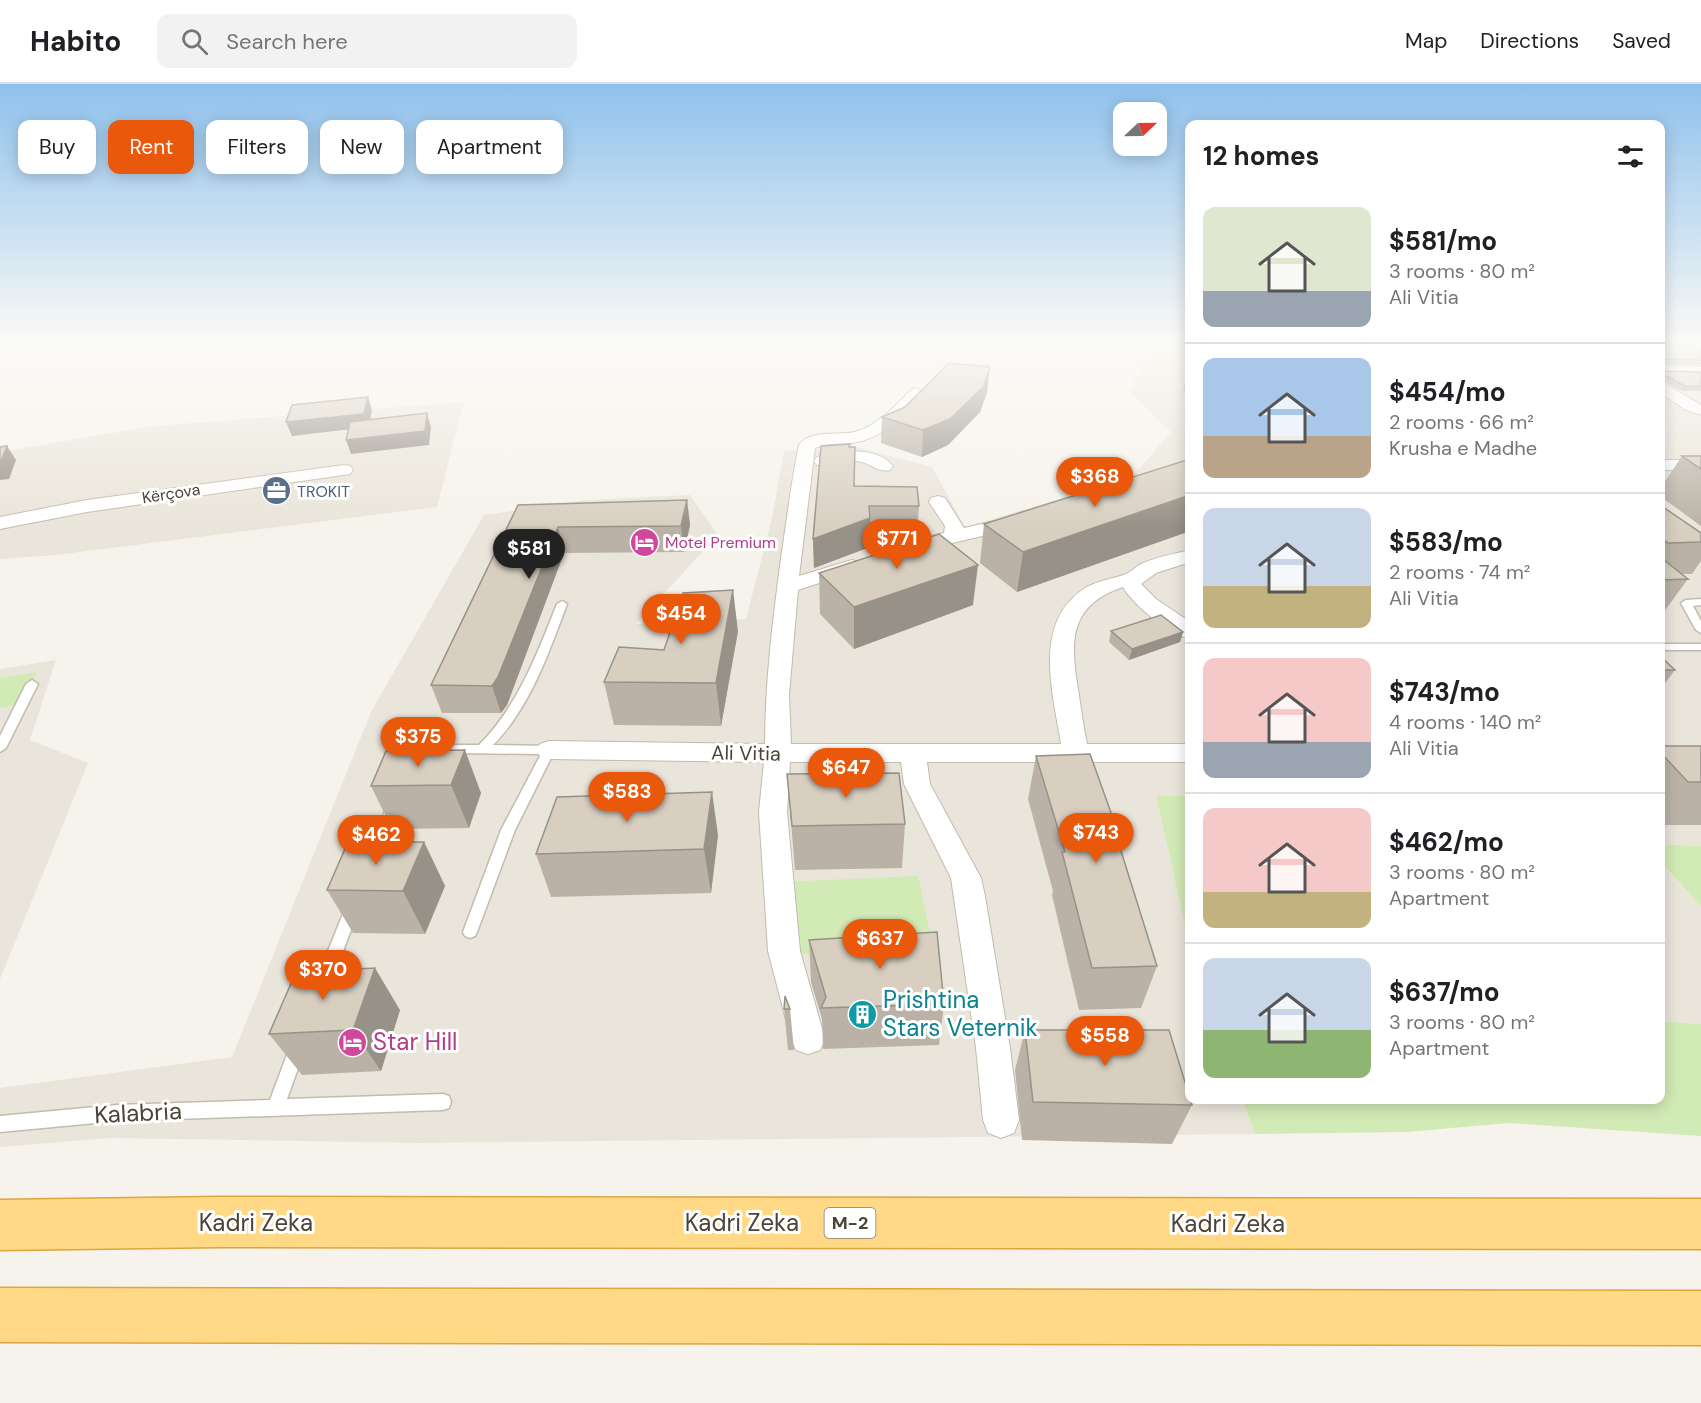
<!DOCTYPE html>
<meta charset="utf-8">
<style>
body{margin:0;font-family:"DM Sans",sans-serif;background:#f2f2f2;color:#202124;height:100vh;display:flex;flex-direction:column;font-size:22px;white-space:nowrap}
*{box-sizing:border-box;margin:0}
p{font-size:20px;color:#757577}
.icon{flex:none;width:33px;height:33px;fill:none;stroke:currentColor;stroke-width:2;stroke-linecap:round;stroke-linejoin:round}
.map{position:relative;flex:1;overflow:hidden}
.drawer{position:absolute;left:1185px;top:36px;width:480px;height:984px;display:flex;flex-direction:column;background:#fff;border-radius:12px;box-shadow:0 3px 15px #0003}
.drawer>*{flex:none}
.guide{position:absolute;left:18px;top:36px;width:570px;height:54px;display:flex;gap:12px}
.needle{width:39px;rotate:68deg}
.buttons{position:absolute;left:1113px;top:18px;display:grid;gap:12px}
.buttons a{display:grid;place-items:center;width:54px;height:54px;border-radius:12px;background:#fff;box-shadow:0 3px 15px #0003;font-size:30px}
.price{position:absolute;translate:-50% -51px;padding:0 14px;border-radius:21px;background:#ea580c;color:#fff;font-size:20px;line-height:39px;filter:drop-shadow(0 2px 3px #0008)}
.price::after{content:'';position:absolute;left:50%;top:36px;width:18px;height:14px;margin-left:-9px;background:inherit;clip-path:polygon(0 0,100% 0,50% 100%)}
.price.on{background:#222;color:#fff}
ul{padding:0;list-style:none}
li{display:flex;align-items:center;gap:18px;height:150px;padding:0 18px}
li+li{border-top:2px solid #e0e0e0}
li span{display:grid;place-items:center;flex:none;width:168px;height:120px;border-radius:12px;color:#555}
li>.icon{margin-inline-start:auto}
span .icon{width:72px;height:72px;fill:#fffc;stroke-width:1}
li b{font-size:26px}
h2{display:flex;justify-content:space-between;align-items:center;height:72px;padding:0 18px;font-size:26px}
.chip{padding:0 21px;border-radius:12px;background:#fff;box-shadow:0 3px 15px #0003;font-size:21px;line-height:54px}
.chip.on{background:#ea580c;color:#fff}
header{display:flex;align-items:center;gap:36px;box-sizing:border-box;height:84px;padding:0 30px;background:#fff;border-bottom:2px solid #e0e0e0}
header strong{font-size:28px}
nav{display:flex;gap:33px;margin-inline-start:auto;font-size:21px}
.search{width:420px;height:54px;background:#f2f2f2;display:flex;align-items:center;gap:15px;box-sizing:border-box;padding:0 21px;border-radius:12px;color:#757577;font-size:22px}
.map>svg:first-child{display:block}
</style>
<header>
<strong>Habito</strong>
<div class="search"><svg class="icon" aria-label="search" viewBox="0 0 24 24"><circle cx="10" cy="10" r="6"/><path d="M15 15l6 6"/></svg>Search here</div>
<nav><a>Map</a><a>Directions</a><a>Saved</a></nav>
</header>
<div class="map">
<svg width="1701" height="1319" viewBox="0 0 1701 1319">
<rect width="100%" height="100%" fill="#f6f3ec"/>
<g fill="#eae5da">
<path d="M1661,259H1701V762L1661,760Z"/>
<path d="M1189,260V711L1156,712L1189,859L1190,1016H1243L1255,1050L418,1059L111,1054L0,1063V1004L232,973L371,628L484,431L587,416L690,411L718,451L636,540L746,535L772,434L784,367L857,363L932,383L965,443L1131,394L1171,348L1129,307L1146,276L1167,263Z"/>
<path d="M464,318L437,423L56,471L0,475V368L155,342Z"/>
<path d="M56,576L30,656L88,679L0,895V585Z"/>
<path d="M1660,779L1701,822V940L1661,937Z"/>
</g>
<g fill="#d2eab5">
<path d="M37,588L22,620L0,624V594Z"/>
<path d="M1189,711H1190L1189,859L1156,712Z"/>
<path d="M1661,760L1701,762V822L1661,779Z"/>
<path d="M918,792L935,872L800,870L780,798Z"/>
<path d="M1661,937L1701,940V1052L1508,1039L1407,1048L1255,1050L1243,1016H1660Z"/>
</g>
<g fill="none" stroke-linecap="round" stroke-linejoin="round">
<defs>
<g id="service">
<path d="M1701,515V521L1693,522L1701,537V549L1696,546L1681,519L1686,516Z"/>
<path d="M562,517L567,520C549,568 530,624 493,661L549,662L555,666L515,746L477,848L475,852L470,854L465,852L463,848L501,746L541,670L454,669L425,675L419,671L421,668L454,661H479C518,622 537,570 557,520Z"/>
<rect x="1660" y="560" width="41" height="6"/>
<path d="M32,596L38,600L6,664L0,668V652L26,600Z"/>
<path d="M393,717L398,719L399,722L380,773L378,777L373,778L368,777L366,773L387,722L388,719Z"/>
<path d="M352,819L357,821L359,825L330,901L327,906L322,908L317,906L314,901L345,825L347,821Z"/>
<path d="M297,958L303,960L305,965L287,1015L443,1010L449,1012L451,1018L449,1024L443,1026L117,1037L0,1048V1032L117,1021L270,1016L291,960Z"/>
</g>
<g id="minor">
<path d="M1660,282L1701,283V291L1660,290Z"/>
<path d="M1660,297L1701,321V331L1684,325L1660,308Z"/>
<path d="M916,304L924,309L921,312C902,333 882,355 852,359C840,360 827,359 815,364L799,492L852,476L859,478L862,482L859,486L798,506L789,611L791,660H1061C1053,609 1031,536 1087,503C1099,496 1113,495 1126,490C1131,488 1135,483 1141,480C1156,473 1173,470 1190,466V478L1156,489L1141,500L1156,515L1190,538V555C1168,549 1134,522 1123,503C1069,521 1070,557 1078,605C1081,623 1083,642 1087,660H1190V678H927L930,700L981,794L985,812L1010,964L1019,1036L1014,1049L1001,1054L988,1049L983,1036L976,964L951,794L904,700L901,678H790L787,728L800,867L825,955L820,966L808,970L796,966L791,955L768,867L759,728L764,678L549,675L540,672L536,666L540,660L549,657L765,660C765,597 773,535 781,474C787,436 791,398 799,361C811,344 841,353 858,347C879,340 896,321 911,306Z"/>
<path d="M840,368C857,366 881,367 893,382L890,386C877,389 869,378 857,377C843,376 830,384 817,381L814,377L817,373Z"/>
<rect x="1660" y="376" width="41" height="10"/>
<path d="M344,381L350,382L353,386L350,390L87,428L0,445V433L87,416Z"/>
<path d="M938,412L945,414L964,444L1017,432L1024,434L1027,438L1024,442L1017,444L909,469L902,467L899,463L902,459L944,449L945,442L929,418L931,414Z"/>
</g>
<g id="trunk">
<path d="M220,1113L1701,1115V1165L220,1163L0,1166V1116Z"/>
<path d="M0,1204L1701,1207V1261L0,1258Z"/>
</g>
</defs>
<use href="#service" stroke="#c2bbae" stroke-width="3"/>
<use href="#minor" stroke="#c2bbae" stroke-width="2"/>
<use href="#trunk" stroke="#e0a43c" stroke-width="3"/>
<use href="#service" fill="#fff" fill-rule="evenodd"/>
<use href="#minor" fill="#fff" fill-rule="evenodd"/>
<use href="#trunk" fill="#ffd985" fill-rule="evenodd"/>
</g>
<g fill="#bab2a6">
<path d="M1660,259H1701V281L1661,280V285L1663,287L1701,288V307H1682L1660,295Z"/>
<path d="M1190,282V312L1183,307Z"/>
<path d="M990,283L987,308L980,328L948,361L922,373L881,359L882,333L905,323Z"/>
<path d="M850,363L855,402L919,422L917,451L870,450V463L814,484L813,455Z"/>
<path d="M1682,372H1701V442L1660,412V405Z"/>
<path d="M1190,375V447L1017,508L980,479L984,440Z"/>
<path d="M687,416L690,441L684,468L564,469L507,621L501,629H442L431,601L518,421Z"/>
<path d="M1660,421L1701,449V477L1692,490H1682L1688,495L1660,533Z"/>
<path d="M819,489L973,521L854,565L820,530Z"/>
<path d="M738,547L721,642L614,641L604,598L664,566Z"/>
<path d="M1111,547L1183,548L1180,558L1129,576L1109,558Z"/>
<path d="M1660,572L1675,586L1660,606Z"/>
<rect x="1660" y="662" width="41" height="79"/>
<path d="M386,667L481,709L469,744L392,745L371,702Z"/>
<path d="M1036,672L1119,751L1118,756L1157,882L1141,924L1079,926L1052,811L1053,807L1028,715Z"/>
<path d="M787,690L905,740L902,784L795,786Z"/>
<path d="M718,751L711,809L551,813L536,770Z"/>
<path d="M424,758L445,802L425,850L353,849L327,806Z"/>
<path d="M809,856L944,920L939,961L823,965L822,935L811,898Z"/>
<path d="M784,925H790L794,966H788Z"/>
<path d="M400,926L381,987L302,991L269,950Z"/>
<path d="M1025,946L1192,1021L1172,1060L1022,1056L1015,986Z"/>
</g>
<g fill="#979187">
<path d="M990,283L987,308L980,328L948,361L922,373L923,346Z"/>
<path d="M368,313L372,326L369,343L292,352L286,338Z"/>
<path d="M427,329L431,343L429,361L351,370L346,356Z"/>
<path d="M7,362L16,376L9,395L0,396V380Z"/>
<path d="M1190,411V447L1017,508L1023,468Z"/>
<path d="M687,416L690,441L684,468L681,442Z"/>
<path d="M870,434V463L814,484L813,455Z"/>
<path d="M558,443L564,469L507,621L501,629L492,602Z"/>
<path d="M978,481L973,521L854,565V523Z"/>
<path d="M733,506L738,547L721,642L716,599Z"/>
<path d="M1183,548L1180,558L1129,576L1132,565Z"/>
<path d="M465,666L481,709L469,744L451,701Z"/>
<path d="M712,708L718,751L711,809L704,765Z"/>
<path d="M424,758L445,802L425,850L403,807Z"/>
<path d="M375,884L400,926L381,987L353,946Z"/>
</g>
<g fill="#d8cfc1" stroke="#979187" stroke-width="1.5">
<path d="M1660,259H1701V276L1661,275V285L1663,287L1701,288V302H1685L1663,290L1660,293Z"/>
<path d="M949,279L990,283L983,303L950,335L923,346L882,333L905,323Z"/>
<path d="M368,313L364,330L286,338L292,321Z"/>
<path d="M427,329L425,347L346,356L350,338Z"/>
<path d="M850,360L849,363H855L854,402L917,403L919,422H869L870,434L813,455L821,362Z"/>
<path d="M7,362L0,380V363Z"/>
<path d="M1682,372H1701V385Z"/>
<path d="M1190,375V411L1023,468L984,440Z"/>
<path d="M687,416L681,442L558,443L498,593L492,602L431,601L518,421Z"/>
<path d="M1660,421L1701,449V458L1668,459L1660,454Z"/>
<path d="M939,450L978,481L854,523L819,489Z"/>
<path d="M1660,473L1688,495L1660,496Z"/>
<path d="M733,506L716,599L604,598L619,563L664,566L683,509Z"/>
<path d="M1161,531L1183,548L1132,565L1111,547Z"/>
<path d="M1660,572L1675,586H1660Z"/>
<path d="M1660,662H1701V698H1688L1660,668Z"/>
<path d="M465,666L451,701L371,702L386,667Z"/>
<path d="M1090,670L1119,751H1116L1157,882L1092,884L1062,768H1065L1036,672Z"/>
<path d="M899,689L905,740L792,742L787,690Z"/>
<path d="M712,708L704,765L536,770L557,713Z"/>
<path d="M348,758H424L403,807L327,806Z"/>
<path d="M937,848L944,920L821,924L826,913L809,856Z"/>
<path d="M375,884L353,946L269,950L296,888Z"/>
<path d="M785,912L790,925H784Z"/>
<path d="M1025,946H1169L1192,1021L1033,1018Z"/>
</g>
<linearGradient id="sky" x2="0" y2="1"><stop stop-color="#8fc1ec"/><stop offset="0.58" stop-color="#fbfaf6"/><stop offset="1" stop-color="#fbfaf6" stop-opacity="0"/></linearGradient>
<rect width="1701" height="443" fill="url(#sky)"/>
<defs>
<symbol id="office-disc" viewBox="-11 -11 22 22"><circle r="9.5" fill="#5c6f8a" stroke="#fff"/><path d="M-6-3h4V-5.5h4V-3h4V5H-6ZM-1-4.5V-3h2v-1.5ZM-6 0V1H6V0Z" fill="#fff"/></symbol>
<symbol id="hotel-disc" viewBox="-11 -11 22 22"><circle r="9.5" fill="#d1479c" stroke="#fff"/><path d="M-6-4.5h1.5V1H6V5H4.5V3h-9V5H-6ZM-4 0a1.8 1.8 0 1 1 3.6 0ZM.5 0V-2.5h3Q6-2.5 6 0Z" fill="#fff"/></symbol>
<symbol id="building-disc" viewBox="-11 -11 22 22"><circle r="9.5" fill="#0f9aa8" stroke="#fff"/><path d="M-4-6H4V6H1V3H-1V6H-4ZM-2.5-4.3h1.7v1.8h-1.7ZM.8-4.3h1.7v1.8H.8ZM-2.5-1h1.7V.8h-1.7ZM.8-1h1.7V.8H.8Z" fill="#fff"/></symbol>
</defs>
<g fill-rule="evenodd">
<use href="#office-disc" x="260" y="390" width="33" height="33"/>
<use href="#hotel-disc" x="628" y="442" width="33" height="33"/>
<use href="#building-disc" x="846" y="914" width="33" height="33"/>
<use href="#hotel-disc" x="336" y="942" width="33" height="33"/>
</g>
<g text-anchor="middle" stroke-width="6" stroke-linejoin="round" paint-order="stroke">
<g font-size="16" fill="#4e5e75" stroke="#fff" text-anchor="start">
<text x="297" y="413">TROKIT</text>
</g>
<g font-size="16" fill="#4b4439" stroke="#fff">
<text transform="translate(171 409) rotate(-9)" y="6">Kërçova</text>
</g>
<g font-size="16" fill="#b23c85" stroke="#fff" text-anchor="start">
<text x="665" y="464">Motel Premium</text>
</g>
<rect fill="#fff" stroke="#817c74" stroke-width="1.5" x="824.5" y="1124" width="51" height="30" rx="4.5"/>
<g font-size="18" font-weight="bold" fill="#4b4439">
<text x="850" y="1145">M-2</text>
</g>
<g font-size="20" fill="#4b4439" stroke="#fff">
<text transform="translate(746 669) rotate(1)" y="7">Ali Vitia</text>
</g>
<g font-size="24" fill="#0d838f" stroke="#fff" text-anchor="start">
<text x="883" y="924">Prishtina<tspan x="883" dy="28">Stars Veternik</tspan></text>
</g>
<g font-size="24" fill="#b23c85" stroke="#fff" text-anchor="start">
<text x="373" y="966">Star Hill</text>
</g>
<g font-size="24" fill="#4b4439" stroke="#fff">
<text transform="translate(138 1029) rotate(-3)" y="8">Kalabria</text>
<text x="256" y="1147">Kadri Zeka</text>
<text x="742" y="1147">Kadri Zeka</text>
<text x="1228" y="1148">Kadri Zeka</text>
</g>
</g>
</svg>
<div class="buttons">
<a><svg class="needle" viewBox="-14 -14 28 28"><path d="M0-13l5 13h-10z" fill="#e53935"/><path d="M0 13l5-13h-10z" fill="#757577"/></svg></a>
</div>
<b class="price" style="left:1095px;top:424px">$368</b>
<b class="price" style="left:897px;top:486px">$771</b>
<b class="price on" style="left:529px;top:496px">$581</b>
<b class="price" style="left:681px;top:561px">$454</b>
<b class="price" style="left:418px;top:684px">$375</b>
<b class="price" style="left:846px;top:715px">$647</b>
<b class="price" style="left:627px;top:739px">$583</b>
<b class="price" style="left:1096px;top:780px">$743</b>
<b class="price" style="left:376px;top:782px">$462</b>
<b class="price" style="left:880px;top:886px">$637</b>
<b class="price" style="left:323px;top:917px">$370</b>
<b class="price" style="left:1105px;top:983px">$558</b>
<div class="guide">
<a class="chip">Buy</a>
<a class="chip on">Rent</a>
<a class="chip">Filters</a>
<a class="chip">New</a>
<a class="chip">Apartment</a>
</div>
<section class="drawer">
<h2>12 homes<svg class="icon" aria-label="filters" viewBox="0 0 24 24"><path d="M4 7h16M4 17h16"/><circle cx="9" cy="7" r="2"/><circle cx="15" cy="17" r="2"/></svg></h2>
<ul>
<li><span style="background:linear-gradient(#dfe7d0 70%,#9aa5b1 0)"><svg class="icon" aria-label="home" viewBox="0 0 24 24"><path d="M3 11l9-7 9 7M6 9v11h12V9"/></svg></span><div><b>$581/mo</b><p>3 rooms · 80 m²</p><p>Ali Vitia</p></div></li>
<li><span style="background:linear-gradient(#a9c7e8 65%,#b9a48a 0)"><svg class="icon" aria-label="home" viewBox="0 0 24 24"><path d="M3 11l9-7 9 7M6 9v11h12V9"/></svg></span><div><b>$454/mo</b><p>2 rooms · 66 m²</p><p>Krusha e Madhe</p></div></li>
<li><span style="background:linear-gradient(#c9d6e8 65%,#c2b280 0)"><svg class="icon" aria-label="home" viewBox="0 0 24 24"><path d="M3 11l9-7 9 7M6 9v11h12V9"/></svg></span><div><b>$583/mo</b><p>2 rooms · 74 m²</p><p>Ali Vitia</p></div></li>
<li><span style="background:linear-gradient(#f6c9c9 70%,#9aa5b1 0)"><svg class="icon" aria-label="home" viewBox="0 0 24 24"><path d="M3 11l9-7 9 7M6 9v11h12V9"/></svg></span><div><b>$743/mo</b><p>4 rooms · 140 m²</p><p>Ali Vitia</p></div></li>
<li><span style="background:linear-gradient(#f6c9c9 70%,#c2b280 0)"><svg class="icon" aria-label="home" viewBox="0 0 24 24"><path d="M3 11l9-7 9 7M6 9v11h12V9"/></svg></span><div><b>$462/mo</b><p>3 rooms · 80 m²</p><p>Apartment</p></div></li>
<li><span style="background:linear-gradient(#c9d6e8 60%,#8fb573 0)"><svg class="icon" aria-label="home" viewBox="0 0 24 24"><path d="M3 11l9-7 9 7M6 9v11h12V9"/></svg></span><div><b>$637/mo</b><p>3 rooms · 80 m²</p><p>Apartment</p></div></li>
</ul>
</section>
</div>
